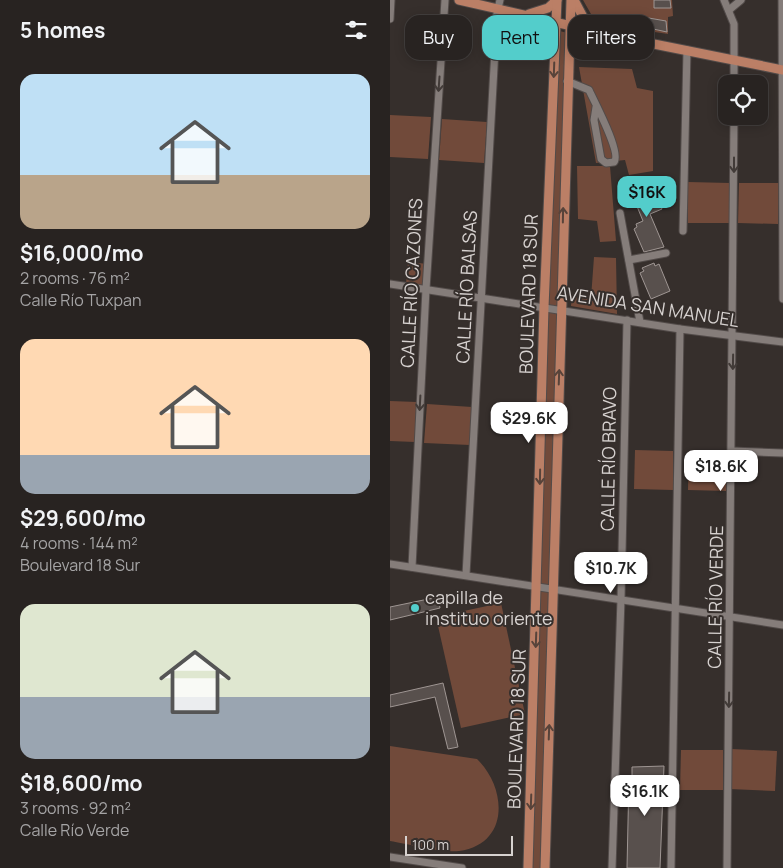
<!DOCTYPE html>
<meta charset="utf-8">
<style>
body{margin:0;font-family:Manrope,sans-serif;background:#342f2e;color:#f1f3f6;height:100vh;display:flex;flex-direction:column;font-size:19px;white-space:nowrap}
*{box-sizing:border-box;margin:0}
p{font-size:16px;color:#a5a4a5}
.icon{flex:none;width:28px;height:28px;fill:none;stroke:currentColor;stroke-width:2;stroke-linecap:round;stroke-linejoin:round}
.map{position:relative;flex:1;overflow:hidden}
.panel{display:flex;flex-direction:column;background:#282321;width:390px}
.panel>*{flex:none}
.banner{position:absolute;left:15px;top:15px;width:302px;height:45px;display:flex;gap:10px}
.controls{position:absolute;left:328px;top:75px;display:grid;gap:10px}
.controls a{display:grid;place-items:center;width:50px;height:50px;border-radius:10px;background:#282321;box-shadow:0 2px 12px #0003,0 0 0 1px #44403f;font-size:25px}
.scale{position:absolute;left:15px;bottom:12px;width:108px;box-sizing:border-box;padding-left:5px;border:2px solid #d7d2d0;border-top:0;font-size:14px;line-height:18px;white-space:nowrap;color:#d7d2d0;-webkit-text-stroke:4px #362f2c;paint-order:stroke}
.price{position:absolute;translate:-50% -42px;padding:0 11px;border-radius:10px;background:#fff;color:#222;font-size:16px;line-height:32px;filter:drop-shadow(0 1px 2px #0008)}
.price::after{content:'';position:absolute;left:50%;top:30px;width:15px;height:11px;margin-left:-8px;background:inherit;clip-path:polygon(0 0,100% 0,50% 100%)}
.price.active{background:#53cdcb;color:#111}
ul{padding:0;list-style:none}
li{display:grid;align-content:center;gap:10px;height:265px;padding:0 20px}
li span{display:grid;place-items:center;height:155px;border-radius:15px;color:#555}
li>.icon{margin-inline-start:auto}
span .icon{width:90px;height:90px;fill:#fffc;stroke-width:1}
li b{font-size:21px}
h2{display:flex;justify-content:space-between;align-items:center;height:60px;padding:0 20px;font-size:21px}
.tag{padding:0 18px;border-radius:15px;background:#282321;box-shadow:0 2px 12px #0003,0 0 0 1px #44403f;font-size:18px;line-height:45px}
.tag.active{background:#53cdcb;color:#111}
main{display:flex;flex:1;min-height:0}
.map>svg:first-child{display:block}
</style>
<main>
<section class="panel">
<h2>5 homes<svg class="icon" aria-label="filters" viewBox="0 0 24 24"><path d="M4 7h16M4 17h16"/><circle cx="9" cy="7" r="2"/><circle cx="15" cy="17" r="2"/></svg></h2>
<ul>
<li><span style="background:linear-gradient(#bfe0f5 65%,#b9a48a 0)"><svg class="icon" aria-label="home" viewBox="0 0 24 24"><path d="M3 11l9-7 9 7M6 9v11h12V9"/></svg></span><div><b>$16,000/mo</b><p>2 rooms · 76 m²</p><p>Calle Río Tuxpan</p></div></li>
<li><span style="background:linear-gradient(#ffd9b3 75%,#9aa5b1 0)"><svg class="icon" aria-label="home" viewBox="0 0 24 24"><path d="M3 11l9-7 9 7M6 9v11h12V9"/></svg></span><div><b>$29,600/mo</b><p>4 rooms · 144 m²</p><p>Boulevard 18 Sur</p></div></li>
<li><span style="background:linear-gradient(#dfe7d0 60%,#9aa5b1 0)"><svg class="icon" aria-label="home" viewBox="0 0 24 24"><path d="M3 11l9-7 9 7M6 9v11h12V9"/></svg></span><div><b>$18,600/mo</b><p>3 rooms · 92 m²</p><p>Calle Río Verde</p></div></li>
</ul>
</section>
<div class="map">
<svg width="393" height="868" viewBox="0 0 393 868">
<rect width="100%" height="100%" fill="#362f2c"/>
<g fill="#714a3a">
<path d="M193,0H282L283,16L278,17V34L211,24L201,14Z"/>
<path d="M165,30L178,33L155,868H138Z"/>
<path d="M189,67L242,69L247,88L263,91V171L239,175L235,160L206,163Z"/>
<path d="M0,115L41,117L38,159L0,157Z"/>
<path d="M52,119L97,122L94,163L49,160Z"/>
<path d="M187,166H220L226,241L210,242L207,221L188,219Z"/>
<path d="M298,182L340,183V223H298Z"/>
<path d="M349,183H389L388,224L348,223Z"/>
<path d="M204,257L226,258L227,314L181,306L182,295L201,298Z"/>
<path d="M18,262L38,264L36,286L16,284Z"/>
<path d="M0,401L27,402L25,442L0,441Z"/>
<path d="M37,404L82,407L80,445L34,443Z"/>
<path d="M245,450L283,451V490L244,489Z"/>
<path d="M299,451L338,452L337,491L298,490Z"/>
<path d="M111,603L135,714L71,728L46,617Z"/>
<path d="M0,746L87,759C117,788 120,844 69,851C53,853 18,844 0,841Z"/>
<path d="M341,749L387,751L385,791L339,789Z"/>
<path d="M291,750H333V790H290Z"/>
</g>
<g fill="#58504d" stroke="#9f9693">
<path d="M264,0H280L281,8H264Z"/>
<path d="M253,17L276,21L277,32L254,27Z"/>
<path d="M256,184L258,187L262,185L272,209L260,214L274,247L254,252L244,229L247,227L246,224L253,221L242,194L246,193L245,189Z"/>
<path d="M264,263L265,266L269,264L280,291L261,299L250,273L254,271L252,268Z"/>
<path d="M48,597L50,608L0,620V607Z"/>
<path d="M53,683L68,747L58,749L45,697L0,707V695Z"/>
<path d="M274,766L270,868H237L239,777H242V767Z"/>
</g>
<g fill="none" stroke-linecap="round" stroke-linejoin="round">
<defs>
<g id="minor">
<path d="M334,0L344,24V84"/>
<path d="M392,0L393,299"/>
<path d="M339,10L351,0"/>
<path d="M0,19L1,0"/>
<path d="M177,81L199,90C204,101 232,154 224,162L216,163L211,159L204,120L206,107"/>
<path d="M230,213L250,322"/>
<path d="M293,231L297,50"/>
<path d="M239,260L276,253"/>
<path d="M0,284L290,329L393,342"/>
<path d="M342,451L393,453"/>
<path d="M0,564L393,625"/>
<path d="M22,567L36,289L55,0"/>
<path d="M76,575L107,13L110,0"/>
<path d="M0,857L72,868"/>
<path d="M222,868L231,599L237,320"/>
<path d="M281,868L290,329"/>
<path d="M337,868L344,116"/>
</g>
<g id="major">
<path d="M69,0L234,38L393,70"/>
<path d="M184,0L200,30"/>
<path d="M139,14L158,8L167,0"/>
<path d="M138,868L154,307L167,0"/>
<path d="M155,868L181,0"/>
</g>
</defs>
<use href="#minor" stroke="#524b49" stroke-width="9"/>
<use href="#major" stroke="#524b49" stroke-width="11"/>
<use href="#minor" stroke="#857d7a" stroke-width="7"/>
<use href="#major" stroke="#bb7f66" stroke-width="9"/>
</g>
<defs><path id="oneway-shaft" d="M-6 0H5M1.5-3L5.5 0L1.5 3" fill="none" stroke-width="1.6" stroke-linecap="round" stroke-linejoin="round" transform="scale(1.25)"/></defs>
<g stroke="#57433a">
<use href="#oneway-shaft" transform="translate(164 70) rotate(92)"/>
<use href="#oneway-shaft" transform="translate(173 215) rotate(-89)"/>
<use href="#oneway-shaft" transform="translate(169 377) rotate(-88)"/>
<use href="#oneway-shaft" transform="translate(150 477) rotate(91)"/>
<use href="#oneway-shaft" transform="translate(146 640) rotate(92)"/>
<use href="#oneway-shaft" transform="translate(159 732) rotate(-88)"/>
<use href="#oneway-shaft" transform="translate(141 802) rotate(92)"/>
</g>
<g stroke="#423b38">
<use href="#oneway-shaft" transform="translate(49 84) rotate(94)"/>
<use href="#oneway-shaft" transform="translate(344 165) rotate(90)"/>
<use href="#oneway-shaft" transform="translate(343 362) rotate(91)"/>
<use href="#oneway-shaft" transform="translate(30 403) rotate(93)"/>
<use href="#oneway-shaft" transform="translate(339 700) rotate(91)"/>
</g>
<circle fill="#53cdcb" stroke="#362f2c" stroke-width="2" cx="25" cy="608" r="5"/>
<g text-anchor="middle" stroke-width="4" stroke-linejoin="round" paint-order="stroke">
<g font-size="18" fill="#d7d2d0" stroke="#362f2c">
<text transform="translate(22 283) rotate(-87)" y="6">CALLE RÍO CAZONES</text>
<text transform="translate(77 287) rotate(-87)" y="6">CALLE RÍO BALSAS</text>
<text transform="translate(139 294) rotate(-88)" y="6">BOULEVARD 18 SUR</text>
<text transform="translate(258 307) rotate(9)" y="6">AVENIDA SAN MANUEL</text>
<text transform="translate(219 459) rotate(-89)" y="6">CALLE RÍO BRAVO</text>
<text transform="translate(326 597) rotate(-89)" y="6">CALLE RÍO VERDE</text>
<text transform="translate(127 729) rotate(-88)" y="6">BOULEVARD 18 SUR</text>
</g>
<g font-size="18" fill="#d7d2d0" stroke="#362f2c" text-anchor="start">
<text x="35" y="604">capilla de<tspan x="35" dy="21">instituo oriente</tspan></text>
</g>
</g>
</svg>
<div class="controls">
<a><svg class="icon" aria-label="locate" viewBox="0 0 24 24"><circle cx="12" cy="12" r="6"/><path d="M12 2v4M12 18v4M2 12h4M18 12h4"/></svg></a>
</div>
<div class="scale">100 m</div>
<b class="price active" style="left:257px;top:218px">$16K</b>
<b class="price" style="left:139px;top:444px">$29.6K</b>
<b class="price" style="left:331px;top:492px">$18.6K</b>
<b class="price" style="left:221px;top:594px">$10.7K</b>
<b class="price" style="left:255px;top:817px">$16.1K</b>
<div class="banner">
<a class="tag">Buy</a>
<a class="tag active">Rent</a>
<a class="tag">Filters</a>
</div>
</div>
</main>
